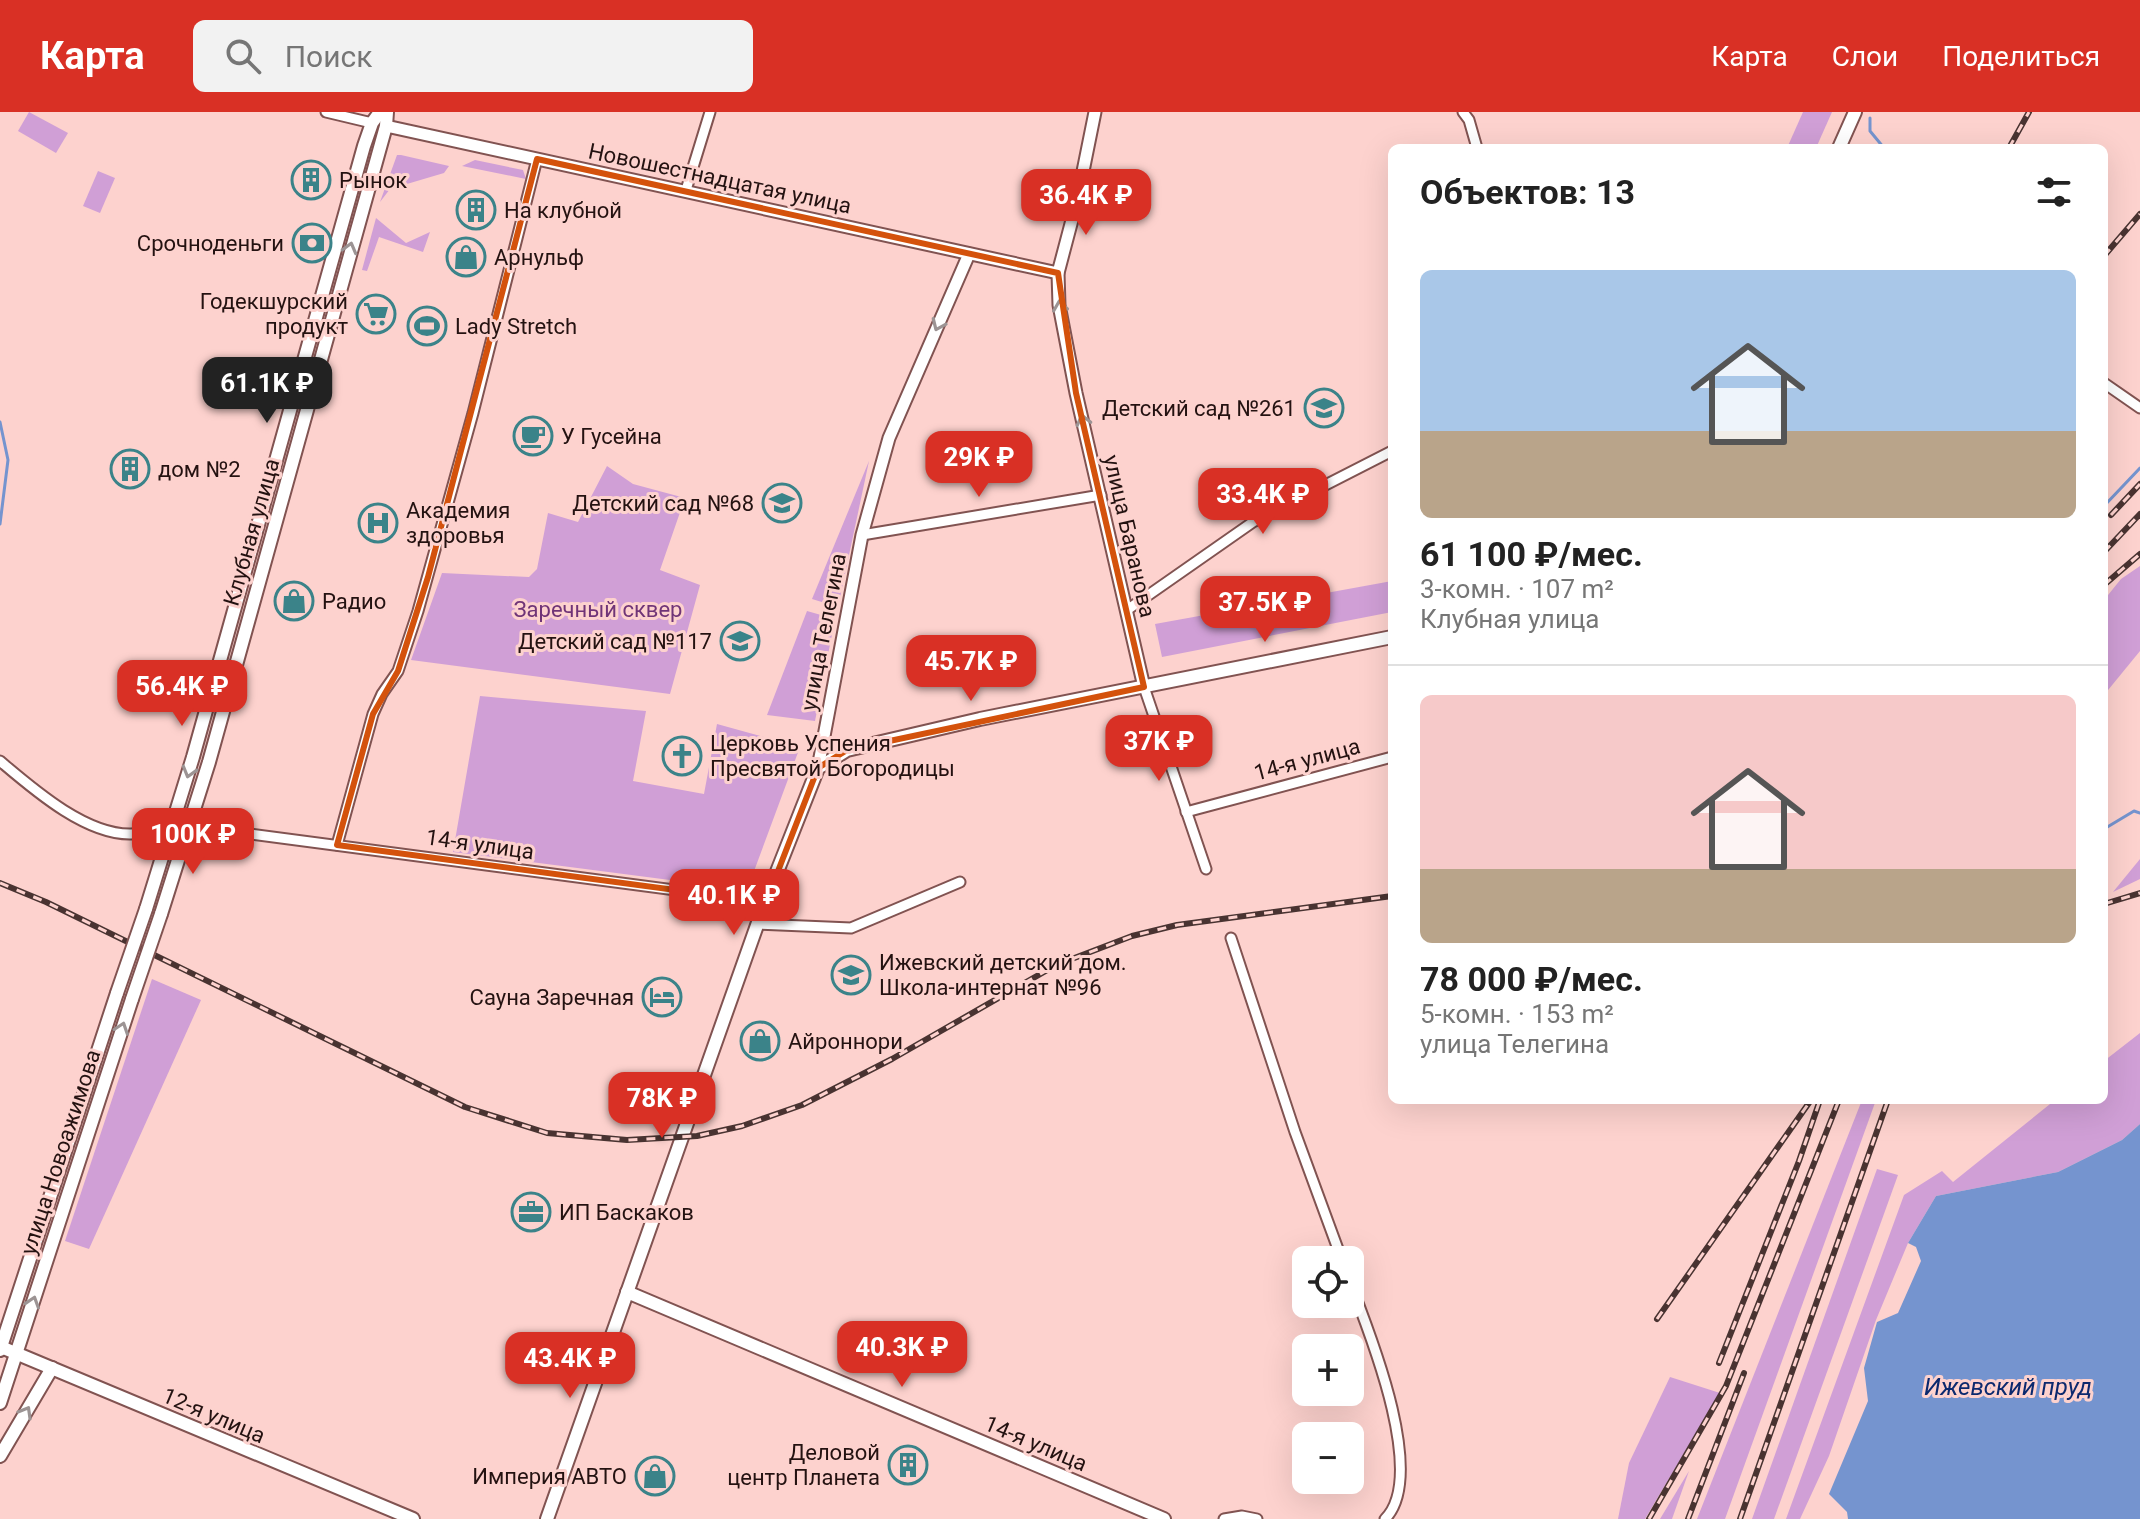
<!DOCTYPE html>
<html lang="ru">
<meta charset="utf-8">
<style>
body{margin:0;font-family:Roboto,sans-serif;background:#f2f2f2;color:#222;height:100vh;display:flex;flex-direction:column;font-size:30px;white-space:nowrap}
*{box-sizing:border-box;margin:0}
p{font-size:26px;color:#767676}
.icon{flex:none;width:44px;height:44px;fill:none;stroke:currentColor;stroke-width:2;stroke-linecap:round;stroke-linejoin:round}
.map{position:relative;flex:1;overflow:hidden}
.panel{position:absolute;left:1388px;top:32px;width:720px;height:960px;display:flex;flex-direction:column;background:#fff;border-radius:12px;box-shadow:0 8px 32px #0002}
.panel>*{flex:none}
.buttons{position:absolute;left:1292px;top:1134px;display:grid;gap:16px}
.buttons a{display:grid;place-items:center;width:72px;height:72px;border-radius:12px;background:#fff;box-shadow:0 8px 32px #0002;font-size:40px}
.price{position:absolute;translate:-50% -68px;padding:0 18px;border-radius:16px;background:#d93025;color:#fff;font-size:26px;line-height:52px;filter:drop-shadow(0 2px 4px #0008)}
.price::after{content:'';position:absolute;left:50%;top:48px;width:24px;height:18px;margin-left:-12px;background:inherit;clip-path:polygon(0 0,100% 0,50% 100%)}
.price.on{background:#222;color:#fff}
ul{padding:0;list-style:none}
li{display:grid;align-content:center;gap:16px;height:424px;padding:0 32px}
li+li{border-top:2px solid #e0e0e0}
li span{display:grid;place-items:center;height:248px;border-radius:12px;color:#555}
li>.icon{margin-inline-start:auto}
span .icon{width:144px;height:144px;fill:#fffc;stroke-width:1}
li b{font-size:34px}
h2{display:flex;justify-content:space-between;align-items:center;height:96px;padding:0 32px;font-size:34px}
header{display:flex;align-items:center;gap:48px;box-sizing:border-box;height:112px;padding:0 40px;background:#d93025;color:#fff}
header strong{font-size:38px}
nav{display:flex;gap:44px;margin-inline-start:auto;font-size:28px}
.search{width:560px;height:72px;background:#f2f2f2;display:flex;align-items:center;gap:20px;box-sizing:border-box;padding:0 28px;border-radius:12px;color:#767676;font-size:30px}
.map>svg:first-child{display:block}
</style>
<header>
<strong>Карта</strong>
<div class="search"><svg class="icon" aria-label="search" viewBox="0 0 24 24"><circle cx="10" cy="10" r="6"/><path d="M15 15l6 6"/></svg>Поиск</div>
<nav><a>Карта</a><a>Слои</a><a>Поделиться</a></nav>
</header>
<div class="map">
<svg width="2140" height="1407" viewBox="0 0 2140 1407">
<rect width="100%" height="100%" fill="#fdd2ce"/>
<g fill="#d09fd6">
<path d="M29,0L68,21L56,41L18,19Z"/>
<path d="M1803,0H1832L1816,36H1787Z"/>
<path d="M397,43H401L449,54L444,61L390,77L380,90Z"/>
<path d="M475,48L523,58L526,67L462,54Z"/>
<path d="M98,59L115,66L100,101L83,94Z"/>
<path d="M376,106L406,131L430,120L423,140L379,125L367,159L362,158Z"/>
<path d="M869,349L838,495L812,487Z"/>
<path d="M607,354L633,372L685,386L660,458L700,473L670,582L411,548L442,461L529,465L537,457L548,401L578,410Z"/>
<path d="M2140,454V539L2104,583V488L2121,467Z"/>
<path d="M1392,469V500L1162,545L1155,512Z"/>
<path d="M807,499L835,507L815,609L767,603Z"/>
<path d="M480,584L646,599L633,669L704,682L717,612L800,635L747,778L453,740Z"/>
<path d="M2140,747V767L2113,780Z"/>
<path d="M152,867L201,888L89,1137L65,1129Z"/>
<path d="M2140,921V1012L2122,1028L2058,1060L1936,1084L1908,1131L1876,1208L1829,1344L1800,1407H1786L1904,1083L1942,1059L1953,1070L2055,988H2104V949Z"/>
<path d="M1862,988H1876L1725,1407H1697Z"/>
<path d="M1877,1057L1898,1063L1774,1407H1752Z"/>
<path d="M1670,1265L1720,1281L1645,1407H1618L1629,1351Z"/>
<path d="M1689,1359L1672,1407H1660Z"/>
</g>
<path fill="#7594cf" d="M2140,1012V1407H1848L1847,1400L1829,1382L1868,1289L1864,1256L1877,1210L1898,1201L1921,1149L1916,1135L1908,1131L1936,1084L2058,1060L2122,1028Z"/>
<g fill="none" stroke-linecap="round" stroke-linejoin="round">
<g stroke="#7594cf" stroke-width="3">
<path d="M1870,6V19L1884,36"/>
<path d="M0,310L8,348L0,412"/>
<path d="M2104,394L2140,356"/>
<path d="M2104,717L2134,699L2140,701"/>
</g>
<defs>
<g id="minor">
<path d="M326,0L372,11"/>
<path d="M1463,0L1469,8L1477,36"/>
<path d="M686,78L710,0"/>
<path d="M2104,271L2140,296"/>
<path d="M862,423L1101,383"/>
<path d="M1127,498L1253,410L1392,339"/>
<path d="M1144,575L1206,757"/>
<path d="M0,649C32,676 85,723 131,722C145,722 160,715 174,711"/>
<path d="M1186,700L1392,645"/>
<path d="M190,714L766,790"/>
<path d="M337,733L373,602L382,582L398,559L418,499L473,301L537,47"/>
<path d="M758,812L851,816L960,770"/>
<path d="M1231,826L1295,1020L1342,1148"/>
<path d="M1350,1170C1369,1219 1428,1364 1385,1407"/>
<path d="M1224,1407L1242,1404L1257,1407"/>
</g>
<g id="tertiary">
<path d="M1095,0L1077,89L1058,161L1059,193L1076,281L1144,575"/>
<path d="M386,14L1058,161"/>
<path d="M818,656L862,423L889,326L969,142"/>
</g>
<g id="secondary">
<path d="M1839,36L1855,0"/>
<path d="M146,797L193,645L364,34L372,11L380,0"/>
<path d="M161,802L209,650L386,14L387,0"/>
<path d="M627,1180L1164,1407"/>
<path d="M1,1235L413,1407"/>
<path d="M0,1238L117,881"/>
<path d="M0,1291L132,887"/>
<path d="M0,1344L52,1256"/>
<path d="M547,1407L767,785L818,656L847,638L980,607L1392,525"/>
</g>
</defs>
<use href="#minor" stroke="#815351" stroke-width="13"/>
<use href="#tertiary" stroke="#815351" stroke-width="15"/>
<use href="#secondary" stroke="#815351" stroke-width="16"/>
<use href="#minor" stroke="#fff" stroke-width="9"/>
<use href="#tertiary" stroke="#fff" stroke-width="11"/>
<use href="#secondary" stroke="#fff" stroke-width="12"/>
<defs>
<g id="rail">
<path d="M2009,36L2029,0"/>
<path d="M2104,144L2140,102"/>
<path d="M2111,403L2140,372"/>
<path d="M2104,440L2140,402"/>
<path d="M2104,473L2140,442"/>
<path d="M0,771L46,790L465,995L547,1021L627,1028L697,1024L742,1014L802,993L892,947L1056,853L1132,824L1177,813L1392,784"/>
<path d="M2104,792L2140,781"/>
<path d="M1657,1207L1811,988"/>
<path d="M1719,1251L1799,1049L1820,988"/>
<path d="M1649,1407L1726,1274L1839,988"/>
<path d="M1688,1407L1744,1261"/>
<path d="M1740,1407L1888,988"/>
</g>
</defs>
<use href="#rail" stroke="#493331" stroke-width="6"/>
<use href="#rail" stroke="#fdd2ce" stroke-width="3" stroke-dasharray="9" stroke-linecap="butt"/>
<defs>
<g id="secondary-bridge">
<path d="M117,881L146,797"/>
<path d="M132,887L161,802"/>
</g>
</defs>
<use href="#secondary-bridge" stroke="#815351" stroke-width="16" stroke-linecap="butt"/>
<use href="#secondary-bridge" stroke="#fff" stroke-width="12"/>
</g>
<defs><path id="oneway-chevron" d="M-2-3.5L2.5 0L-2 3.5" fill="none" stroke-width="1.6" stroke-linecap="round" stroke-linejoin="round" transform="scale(2)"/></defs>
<g stroke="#9c9494">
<use href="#oneway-chevron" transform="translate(350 136) rotate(-75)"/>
<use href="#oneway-chevron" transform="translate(1060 194) rotate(-98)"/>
<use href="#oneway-chevron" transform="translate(938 213) rotate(114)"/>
<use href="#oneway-chevron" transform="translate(1083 308) rotate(-104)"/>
<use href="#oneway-chevron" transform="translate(189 660) rotate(106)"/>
<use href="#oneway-chevron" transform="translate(122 916) rotate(-71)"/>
<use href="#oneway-chevron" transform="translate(33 1190) rotate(-72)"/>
<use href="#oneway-chevron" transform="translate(26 1300) rotate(-60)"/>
</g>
<path fill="none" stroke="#d4520c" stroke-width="6" stroke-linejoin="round" d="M537,47L1058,161L1076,281L1144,575L847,638L818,656L766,790L337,733L373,602L398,559L428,465Z"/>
<defs>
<symbol id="building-ring" viewBox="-11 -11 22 22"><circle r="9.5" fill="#fdd2ce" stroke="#3b8389" stroke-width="1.5"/><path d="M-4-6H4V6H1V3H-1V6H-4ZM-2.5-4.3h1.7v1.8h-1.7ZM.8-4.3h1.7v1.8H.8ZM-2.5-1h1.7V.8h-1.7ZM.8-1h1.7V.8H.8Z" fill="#3b8389"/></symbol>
<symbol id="bank-ring" viewBox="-11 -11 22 22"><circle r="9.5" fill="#fdd2ce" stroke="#3b8389" stroke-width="1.5"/><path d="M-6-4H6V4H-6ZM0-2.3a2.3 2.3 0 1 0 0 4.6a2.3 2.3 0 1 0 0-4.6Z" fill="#3b8389"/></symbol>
<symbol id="shop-ring" viewBox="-11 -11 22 22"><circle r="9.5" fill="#fdd2ce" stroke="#3b8389" stroke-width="1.5"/><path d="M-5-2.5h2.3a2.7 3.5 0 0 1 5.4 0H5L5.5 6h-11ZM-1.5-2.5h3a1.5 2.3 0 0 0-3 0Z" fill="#3b8389"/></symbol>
<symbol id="supermarket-ring" viewBox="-11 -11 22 22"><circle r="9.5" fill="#fdd2ce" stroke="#3b8389" stroke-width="1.5"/><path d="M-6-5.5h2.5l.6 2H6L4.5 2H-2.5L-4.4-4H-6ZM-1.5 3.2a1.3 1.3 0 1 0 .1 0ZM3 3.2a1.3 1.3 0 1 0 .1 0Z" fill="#3b8389"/></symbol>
<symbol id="stadium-ring" viewBox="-11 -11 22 22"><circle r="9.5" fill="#fdd2ce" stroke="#3b8389" stroke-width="1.5"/><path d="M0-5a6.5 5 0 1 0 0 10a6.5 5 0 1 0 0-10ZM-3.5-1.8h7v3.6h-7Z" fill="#3b8389"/></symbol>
<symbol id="school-ring" viewBox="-11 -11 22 22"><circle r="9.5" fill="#fdd2ce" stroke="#3b8389" stroke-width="1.5"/><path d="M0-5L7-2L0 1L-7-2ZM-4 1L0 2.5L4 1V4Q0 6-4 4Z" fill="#3b8389"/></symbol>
<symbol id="cafe-ring" viewBox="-11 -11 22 22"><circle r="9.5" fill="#fdd2ce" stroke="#3b8389" stroke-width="1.5"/><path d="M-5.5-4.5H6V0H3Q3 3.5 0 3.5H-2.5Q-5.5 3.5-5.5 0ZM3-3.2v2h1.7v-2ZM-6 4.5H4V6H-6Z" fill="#3b8389"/></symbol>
<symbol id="hospital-ring" viewBox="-11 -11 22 22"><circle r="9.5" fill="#fdd2ce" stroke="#3b8389" stroke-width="1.5"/><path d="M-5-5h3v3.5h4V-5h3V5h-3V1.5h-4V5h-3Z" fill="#3b8389"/></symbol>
<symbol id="church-ring" viewBox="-11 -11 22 22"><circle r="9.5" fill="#fdd2ce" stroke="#3b8389" stroke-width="1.5"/><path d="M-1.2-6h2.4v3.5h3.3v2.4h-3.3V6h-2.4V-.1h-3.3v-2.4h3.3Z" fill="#3b8389"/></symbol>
<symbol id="hotel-ring" viewBox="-11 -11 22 22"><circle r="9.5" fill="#fdd2ce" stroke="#3b8389" stroke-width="1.5"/><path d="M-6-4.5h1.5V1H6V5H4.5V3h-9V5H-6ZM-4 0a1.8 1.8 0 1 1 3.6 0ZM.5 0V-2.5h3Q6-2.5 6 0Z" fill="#3b8389"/></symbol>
<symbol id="office-ring" viewBox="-11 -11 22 22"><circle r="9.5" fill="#fdd2ce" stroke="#3b8389" stroke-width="1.5"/><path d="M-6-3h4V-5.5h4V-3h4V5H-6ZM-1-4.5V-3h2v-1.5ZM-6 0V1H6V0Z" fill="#3b8389"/></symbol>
</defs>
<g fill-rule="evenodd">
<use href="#building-ring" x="289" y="46" width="44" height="44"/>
<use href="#building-ring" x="454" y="76" width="44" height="44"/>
<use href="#bank-ring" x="290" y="109" width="44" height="44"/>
<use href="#shop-ring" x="444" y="123" width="44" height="44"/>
<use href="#supermarket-ring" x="354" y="180" width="44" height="44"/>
<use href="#stadium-ring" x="405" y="192" width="44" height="44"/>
<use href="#school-ring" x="1302" y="274" width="44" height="44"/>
<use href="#cafe-ring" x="511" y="302" width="44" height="44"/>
<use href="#building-ring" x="108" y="335" width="44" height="44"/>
<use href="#school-ring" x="760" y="369" width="44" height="44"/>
<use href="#hospital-ring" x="356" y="389" width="44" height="44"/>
<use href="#shop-ring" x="272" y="467" width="44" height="44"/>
<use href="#school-ring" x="718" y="507" width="44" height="44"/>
<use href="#church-ring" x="660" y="622" width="44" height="44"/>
<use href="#school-ring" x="829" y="841" width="44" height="44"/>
<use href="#hotel-ring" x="640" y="863" width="44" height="44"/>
<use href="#shop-ring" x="738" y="907" width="44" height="44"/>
<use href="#office-ring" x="509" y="1078" width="44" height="44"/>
<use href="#building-ring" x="886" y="1331" width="44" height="44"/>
<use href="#shop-ring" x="633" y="1342" width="44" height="44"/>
</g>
<g text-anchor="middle" stroke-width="6" stroke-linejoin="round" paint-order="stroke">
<g font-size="22" fill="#241211" stroke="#fdd2ce">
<text transform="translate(720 66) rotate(12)" y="8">Новошестнадцатая улица</text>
<text transform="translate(251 420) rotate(-74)" y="8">Клубная улица</text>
<text transform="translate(1130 424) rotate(77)" y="8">улица Баранова</text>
<text transform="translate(823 520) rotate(-79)" y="8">улица Телегина</text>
<text transform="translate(1307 647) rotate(-15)" y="8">14-я улица</text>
<text transform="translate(480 732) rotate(8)" y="8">14-я улица</text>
<text transform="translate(60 1040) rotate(-72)" y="8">улица Новоажимова</text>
<text transform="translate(214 1303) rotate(23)" y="8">12-я улица</text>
<text transform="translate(1036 1331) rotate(23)" y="8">14-я улица</text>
</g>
<g font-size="22" fill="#241211" stroke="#fdd2ce" text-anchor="start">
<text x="339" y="76">Рынок</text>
<text x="504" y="106">На клубной</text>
<text x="284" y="139" text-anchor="end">Срочноденьги</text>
<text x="494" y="153">Арнульф</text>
<text x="348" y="197" text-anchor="end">Годекшурский<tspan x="348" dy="25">продукт</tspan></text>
<text x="455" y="222">Lady Stretch</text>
<text x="1296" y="304" text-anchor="end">Детский сад №261</text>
<text x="561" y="332">У Гусейна</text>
<text x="158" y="365">дом №2</text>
<text x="754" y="399" text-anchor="end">Детский сад №68</text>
<text x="406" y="406">Академия<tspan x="406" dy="25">здоровья</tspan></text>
<text x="322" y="497">Радио</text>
<text x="712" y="537" text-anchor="end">Детский сад №117</text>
<text x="710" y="639">Церковь Успения<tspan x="710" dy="25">Пресвятой Богородицы</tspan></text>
<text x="879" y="858">Ижевский детский дом.<tspan x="879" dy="25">Школа-интернат №96</tspan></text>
<text x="634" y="893" text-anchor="end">Сауна Заречная</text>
<text x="788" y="937">Айроннори</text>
<text x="559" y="1108">ИП Баскаков</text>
<text x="880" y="1348" text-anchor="end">Деловой<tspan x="880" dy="25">центр Планета</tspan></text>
<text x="627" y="1372" text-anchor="end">Империя АВТО</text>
</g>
<g font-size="22" fill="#703477" stroke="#fdd2ce">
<text x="598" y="505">Заречный сквер</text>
</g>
<g font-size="24" font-style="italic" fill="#0b296e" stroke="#fdd2ce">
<text x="2008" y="1283">Ижевский пруд</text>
</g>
</g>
</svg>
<div class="buttons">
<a><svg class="icon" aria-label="locate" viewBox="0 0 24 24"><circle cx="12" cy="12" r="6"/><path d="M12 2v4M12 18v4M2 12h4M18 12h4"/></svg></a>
<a>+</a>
<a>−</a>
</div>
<b class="price" style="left:1086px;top:125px">36.4K ₽</b>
<b class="price on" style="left:267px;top:313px">61.1K ₽</b>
<b class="price" style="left:979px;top:387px">29K ₽</b>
<b class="price" style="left:1263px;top:424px">33.4K ₽</b>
<b class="price" style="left:1265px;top:532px">37.5K ₽</b>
<b class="price" style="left:971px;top:591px">45.7K ₽</b>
<b class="price" style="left:182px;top:616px">56.4K ₽</b>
<b class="price" style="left:1159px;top:671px">37K ₽</b>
<b class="price" style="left:193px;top:764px">100K ₽</b>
<b class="price" style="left:734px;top:825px">40.1K ₽</b>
<b class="price" style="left:662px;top:1028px">78K ₽</b>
<b class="price" style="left:902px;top:1277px">40.3K ₽</b>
<b class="price" style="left:570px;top:1288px">43.4K ₽</b>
<section class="panel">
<h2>Объектов: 13<svg class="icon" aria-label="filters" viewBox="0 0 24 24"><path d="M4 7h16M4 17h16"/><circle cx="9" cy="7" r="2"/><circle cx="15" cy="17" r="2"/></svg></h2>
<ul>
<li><span style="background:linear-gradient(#a9c7e8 65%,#b9a48a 0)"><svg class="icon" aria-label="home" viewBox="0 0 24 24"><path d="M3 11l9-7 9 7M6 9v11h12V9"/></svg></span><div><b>61 100 ₽/мес.</b><p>3-комн. · 107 m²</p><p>Клубная улица</p></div></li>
<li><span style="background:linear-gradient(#f6c9c9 70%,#b9a48a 0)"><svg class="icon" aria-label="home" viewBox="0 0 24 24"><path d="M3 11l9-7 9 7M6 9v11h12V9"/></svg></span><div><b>78 000 ₽/мес.</b><p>5-комн. · 153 m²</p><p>улица Телегина</p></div></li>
</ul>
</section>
</div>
